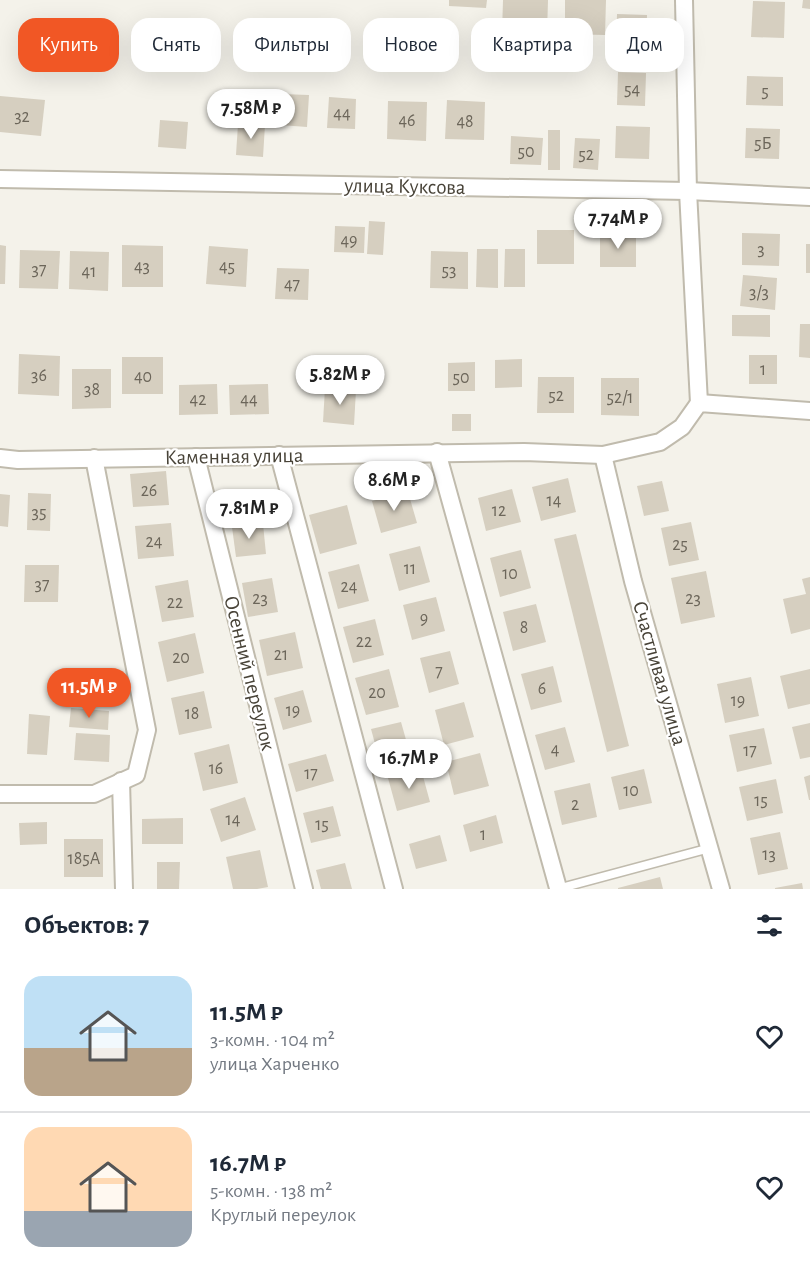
<!DOCTYPE html>
<html lang="ru">
<meta charset="utf-8">
<style>
body{margin:0;font-family:"Alegreya Sans",sans-serif;background:#f6f6f7;color:#1f2937;height:100vh;display:flex;flex-direction:column;font-size:22px;white-space:nowrap}
*{box-sizing:border-box;margin:0}
p{font-size:20px;color:#747a83}
.icon{flex:none;width:33px;height:33px;fill:none;stroke:currentColor;stroke-width:2;stroke-linecap:round;stroke-linejoin:round}
.map{position:relative;height:889px;overflow:hidden}
.panel{display:flex;flex-direction:column;background:#fff;flex:1}
.panel>*{flex:none}
.top-card{position:absolute;left:18px;top:18px;width:774px;height:54px;display:flex;gap:12px}
.price{position:absolute;translate:-50% -51px;padding:0 14px;border-radius:21px;background:#fff;color:#222;font-size:20px;line-height:39px;filter:drop-shadow(0 2px 3px #0008)}
.price::after{content:'';position:absolute;left:50%;top:36px;width:18px;height:14px;margin-left:-9px;background:inherit;clip-path:polygon(0 0,100% 0,50% 100%)}
.price.selected{background:#f15725;color:#fff}
ul{padding:0;list-style:none}
li{display:flex;align-items:center;gap:18px;height:150px;padding:0 24px}
li+li{border-top:2px solid #e0e1e3}
li span{display:grid;place-items:center;flex:none;width:168px;height:120px;border-radius:18px;color:#555}
li>.icon{margin-inline-start:auto}
span .icon{width:72px;height:72px;fill:#fffc;stroke-width:1}
li b{font-size:26px}
h2{display:flex;justify-content:space-between;align-items:center;height:72px;padding:0 24px;font-size:26px}
.chip{padding:0 21px;border-radius:18px;background:#fff;box-shadow:0 6px 24px #0002;font-size:21px;line-height:54px}
.chip.selected{background:#f15725;color:#fff}
.map>svg:first-child{display:block}
</style>
<div class="map">
<svg width="810" height="889" viewBox="0 0 810 889">
<rect width="100%" height="100%" fill="#f4f2ea"/>
<g fill="#d6cfc0">
<path d="M449,0H487L486,8L449,6Z"/>
<path d="M503,0H548L547,33L502,32Z"/>
<path d="M565,0H606L605,35L565,34Z"/>
<path d="M803,0H810V9L802,8Z"/>
<path d="M753,1L785,2L784,38L751,37Z"/>
<path d="M617,14L647,15L646,51L616,50Z"/>
<path d="M618,72L646,73L645,106L617,105Z"/>
<path d="M747,76L783,77V106L746,105Z"/>
<path d="M282,94L309,95L307,127L280,125Z"/>
<path d="M0,96L45,100L41,136L0,132Z"/>
<path d="M329,97L356,99L355,129L327,128Z"/>
<path d="M447,100L485,102L484,140L445,139Z"/>
<path d="M388,101L427,102L426,141L387,139Z"/>
<path d="M160,120L188,122L186,149L158,147Z"/>
<path d="M238,124L265,125L263,157L236,155Z"/>
<path d="M616,126L650,127L649,159L615,158Z"/>
<path d="M746,128L780,129L779,159L745,158Z"/>
<rect x="548" y="130" width="12" height="40"/>
<path d="M511,136L543,138L541,165L510,164Z"/>
<path d="M575,138L600,139L598,170L573,168Z"/>
<path d="M369,221L385,222L383,255L367,254Z"/>
<path d="M335,226L365,227L364,253L334,252Z"/>
<rect x="537" y="230" width="37" height="34"/>
<rect x="600" y="233" width="36" height="34"/>
<path d="M742,233L780,234L779,266L742,265Z"/>
<rect x="806" y="244" width="4" height="29"/>
<path d="M0,245L6,246L5,284H0Z"/>
<path d="M122,245L163,246V287H122Z"/>
<path d="M209,246L248,249L246,287L206,284Z"/>
<path d="M477,249H498V288L476,287Z"/>
<path d="M505,249H525V287H504Z"/>
<path d="M20,250L60,251L58,289L19,288Z"/>
<path d="M70,251L109,252L108,291L69,289Z"/>
<path d="M431,251L468,252V289L430,288Z"/>
<path d="M277,268L309,269L308,300L275,299Z"/>
<path d="M743,275L777,278L775,310L740,306Z"/>
<path d="M732,315H770V337L732,336Z"/>
<path d="M800,324H810V358L799,357Z"/>
<path d="M19,354L60,356L59,396L18,394Z"/>
<rect x="749" y="355" width="28" height="29"/>
<rect x="122" y="357" width="41" height="37"/>
<path d="M522,359V387L495,388V360Z"/>
<path d="M475,362V391H448V363Z"/>
<path d="M72,369H111V408L72,409Z"/>
<path d="M538,377H574V413H537Z"/>
<path d="M601,378H639V416L601,415Z"/>
<path d="M217,384L218,414L179,415V385Z"/>
<path d="M268,384L269,414L230,415L229,385Z"/>
<path d="M325,388L356,390L354,425L323,422Z"/>
<rect x="452" y="414" width="19" height="17"/>
<path d="M166,471L169,505L133,507L130,474Z"/>
<path d="M568,478L576,512L541,521L532,487Z"/>
<path d="M662,481L669,511L644,516L637,486Z"/>
<path d="M512,489L521,522L486,531L478,498Z"/>
<path d="M408,492L417,523L381,533L372,501Z"/>
<path d="M28,493L51,494L50,531L27,530Z"/>
<path d="M0,494L10,495L8,527L0,526Z"/>
<path d="M347,505L357,544L320,554L309,515Z"/>
<path d="M691,522L699,560L669,566L661,528Z"/>
<path d="M171,523L174,556L138,559L135,526Z"/>
<path d="M263,524L266,554L236,557L232,527Z"/>
<path d="M576,534L629,746L607,752L554,539Z"/>
<path d="M420,546L430,582L399,591L389,554Z"/>
<path d="M521,550L531,588L500,597L490,558Z"/>
<path d="M359,564L369,601L338,609L328,572Z"/>
<path d="M25,565H59L58,602H24Z"/>
<path d="M706,571L715,617L681,624L671,578Z"/>
<path d="M810,577V629L791,634L783,599L806,594L802,579Z"/>
<path d="M272,578L278,612L248,617L242,583Z"/>
<path d="M188,580L194,617L162,622L155,586Z"/>
<path d="M436,597L445,631L412,640L403,605Z"/>
<path d="M536,604L546,642L513,651L503,612Z"/>
<path d="M375,619L384,655L353,663L343,627Z"/>
<path d="M295,632L303,668L267,676L259,640Z"/>
<path d="M195,633L204,673L167,682L158,642Z"/>
<path d="M450,651L459,684L429,693L420,658Z"/>
<path d="M553,666L562,702L531,710L521,674Z"/>
<path d="M389,669L399,707L366,715L355,678Z"/>
<path d="M810,669V704L788,709L780,676Z"/>
<path d="M751,677L759,716L725,723L717,684Z"/>
<path d="M303,690L312,722L283,730L274,698Z"/>
<path d="M204,691L212,728L179,735L171,698Z"/>
<path d="M464,702L474,737L444,745L435,710Z"/>
<path d="M71,708L109,711L108,730L69,727Z"/>
<path d="M29,714L50,716L47,755L27,754Z"/>
<path d="M401,722L410,754L380,762L371,729Z"/>
<path d="M810,723V757L800,759L792,727Z"/>
<path d="M565,727L575,762L545,770L535,735Z"/>
<path d="M764,728L772,764L737,772L729,735Z"/>
<path d="M76,733L110,735L109,762L74,760Z"/>
<path d="M229,744L238,783L203,791L194,753Z"/>
<path d="M480,753L489,786L454,795L446,762Z"/>
<path d="M326,754L334,781L296,792L288,764Z"/>
<path d="M421,769L430,802L397,811L388,778Z"/>
<path d="M644,769L652,803L619,810L611,777Z"/>
<path d="M810,775V800H809L804,777Z"/>
<path d="M776,779L783,813L747,821L739,787Z"/>
<path d="M590,783L597,817L562,825L554,791Z"/>
<path d="M245,797L256,830L221,842L210,809Z"/>
<path d="M333,806L341,836L311,843L303,813Z"/>
<path d="M496,815L503,843L470,852L463,825Z"/>
<path d="M183,818V844H142V819Z"/>
<path d="M47,822V844L20,845L19,823Z"/>
<path d="M780,832L788,869L758,875L750,838Z"/>
<path d="M440,835L447,861L416,869L409,844Z"/>
<rect x="64" y="839" width="39" height="38"/>
<path d="M260,850L268,887L257,889H233L226,857Z"/>
<path d="M157,862H180L179,889H157Z"/>
<path d="M345,863L352,889H321L316,870Z"/>
<path d="M660,877L663,889H618V888Z"/>
<path d="M802,883L803,889H775V888Z"/>
</g>
<g fill="none" stroke-linecap="round" stroke-linejoin="round">
<defs>
<path id="lane" d="M557,889L710,848"/>
<g id="street">
<path d="M684,0L688,191L699,403"/>
<path d="M0,179L688,191L810,197"/>
<path d="M437,452L558,888"/>
<path d="M279,455L394,889"/>
<path d="M603,455L633,581L721,889"/>
<path d="M196,457L304,889"/>
<path d="M0,458L18,460L524,452L603,455L660,442L682,427L699,403L810,411"/>
<path d="M121,781L124,889"/>
<path d="M0,794H94L136,775L147,730L94,458"/>
</g>
</defs>
<use href="#lane" stroke="#c0bbad" stroke-width="11"/>
<use href="#street" stroke="#c0bbad" stroke-width="20"/>
<use href="#lane" stroke="#fff" stroke-width="8"/>
<use href="#street" stroke="#fff" stroke-width="16"/>
</g>
<g text-anchor="middle" stroke-width="4.5" stroke-linejoin="round" paint-order="stroke">
<g font-size="18" fill="#6c665a">
<text x="632" y="95">54</text>
<text x="765" y="97">5</text>
<text x="342" y="119">44</text>
<text x="22" y="122">32</text>
<text x="407" y="126">46</text>
<text x="465" y="127">48</text>
<text x="763" y="149">5Б</text>
<text x="526" y="157">50</text>
<text x="586" y="160">52</text>
<text x="349" y="246">49</text>
<text x="761" y="255">3</text>
<text x="142" y="272">43</text>
<text x="227" y="272">45</text>
<text x="39" y="275">37</text>
<text x="449" y="276">53</text>
<text x="89" y="277">41</text>
<text x="292" y="290">47</text>
<text x="759" y="298">3/3</text>
<text x="763" y="375">1</text>
<text x="39" y="381">36</text>
<text x="143" y="382">40</text>
<text x="461" y="383">50</text>
<text x="92" y="395">38</text>
<text x="556" y="401">52</text>
<text x="620" y="403">52/1</text>
<text x="198" y="405">42</text>
<text x="249" y="405">44</text>
<text x="149" y="496">26</text>
<text x="554" y="506">14</text>
<text x="499" y="516">12</text>
<text x="39" y="518">35</text>
<text x="154" y="547">24</text>
<text x="680" y="550">25</text>
<text x="410" y="574">11</text>
<text x="510" y="579">10</text>
<text x="42" y="590">37</text>
<text x="349" y="592">24</text>
<text x="260" y="604">23</text>
<text x="693" y="604">23</text>
<text x="175" y="608">22</text>
<text x="424" y="624">9</text>
<text x="524" y="633">8</text>
<text x="364" y="647">22</text>
<text x="281" y="660">21</text>
<text x="181" y="663">20</text>
<text x="439" y="677">7</text>
<text x="542" y="694">6</text>
<text x="377" y="698">20</text>
<text x="738" y="706">19</text>
<text x="293" y="716">19</text>
<text x="192" y="719">18</text>
<text x="555" y="755">4</text>
<text x="750" y="756">17</text>
<text x="216" y="774">16</text>
<text x="311" y="779">17</text>
<text x="631" y="796">10</text>
<text x="761" y="806">15</text>
<text x="575" y="810">2</text>
<text x="233" y="825">14</text>
<text x="322" y="830">15</text>
<text x="483" y="840">1</text>
<text x="769" y="860">13</text>
<text x="84" y="864">185А</text>
</g>
<g font-size="21" fill="#484338" stroke="#fff">
<text transform="translate(405 186) rotate(1)" y="7">улица Куксова</text>
<text transform="translate(234 456) rotate(-1)" y="7">Каменная улица</text>
<text transform="translate(250 673) rotate(76)" y="7">Осенний переулок</text>
<text transform="translate(660 673) rotate(74)" y="7">Счастливая улица</text>
</g>
</g>
</svg>
<b class="price" style="left:251px;top:140px">7.58M ₽</b>
<b class="price" style="left:618px;top:250px">7.74M ₽</b>
<b class="price" style="left:340px;top:406px">5.82M ₽</b>
<b class="price" style="left:394px;top:512px">8.6M ₽</b>
<b class="price" style="left:249px;top:540px">7.81M ₽</b>
<b class="price selected" style="left:89px;top:719px">11.5M ₽</b>
<b class="price" style="left:409px;top:790px">16.7M ₽</b>
<div class="top-card">
<a class="chip selected">Купить</a>
<a class="chip">Снять</a>
<a class="chip">Фильтры</a>
<a class="chip">Новое</a>
<a class="chip">Квартира</a>
<a class="chip">Дом</a>
</div>
</div>
<section class="panel">
<h2>Объектов: 7<svg class="icon" aria-label="filters" viewBox="0 0 24 24"><path d="M4 7h16M4 17h16"/><circle cx="9" cy="7" r="2"/><circle cx="15" cy="17" r="2"/></svg></h2>
<ul>
<li><span style="background:linear-gradient(#bfe0f5 60%,#b9a48a 0)"><svg class="icon" aria-label="home" viewBox="0 0 24 24"><path d="M3 11l9-7 9 7M6 9v11h12V9"/></svg></span><div><b>11.5M ₽</b><p>3-комн. · 104 m²</p><p>улица Харченко</p></div><svg class="icon" aria-label="heart" viewBox="0 0 24 24"><path d="M12 20l-8-8c-3-5 5-10 8-4 3-6 11-1 8 4z"/></svg></li>
<li><span style="background:linear-gradient(#ffd9b3 70%,#9aa5b1 0)"><svg class="icon" aria-label="home" viewBox="0 0 24 24"><path d="M3 11l9-7 9 7M6 9v11h12V9"/></svg></span><div><b>16.7M ₽</b><p>5-комн. · 138 m²</p><p>Круглый переулок</p></div><svg class="icon" aria-label="heart" viewBox="0 0 24 24"><path d="M12 20l-8-8c-3-5 5-10 8-4 3-6 11-1 8 4z"/></svg></li>
</ul>
</section>
